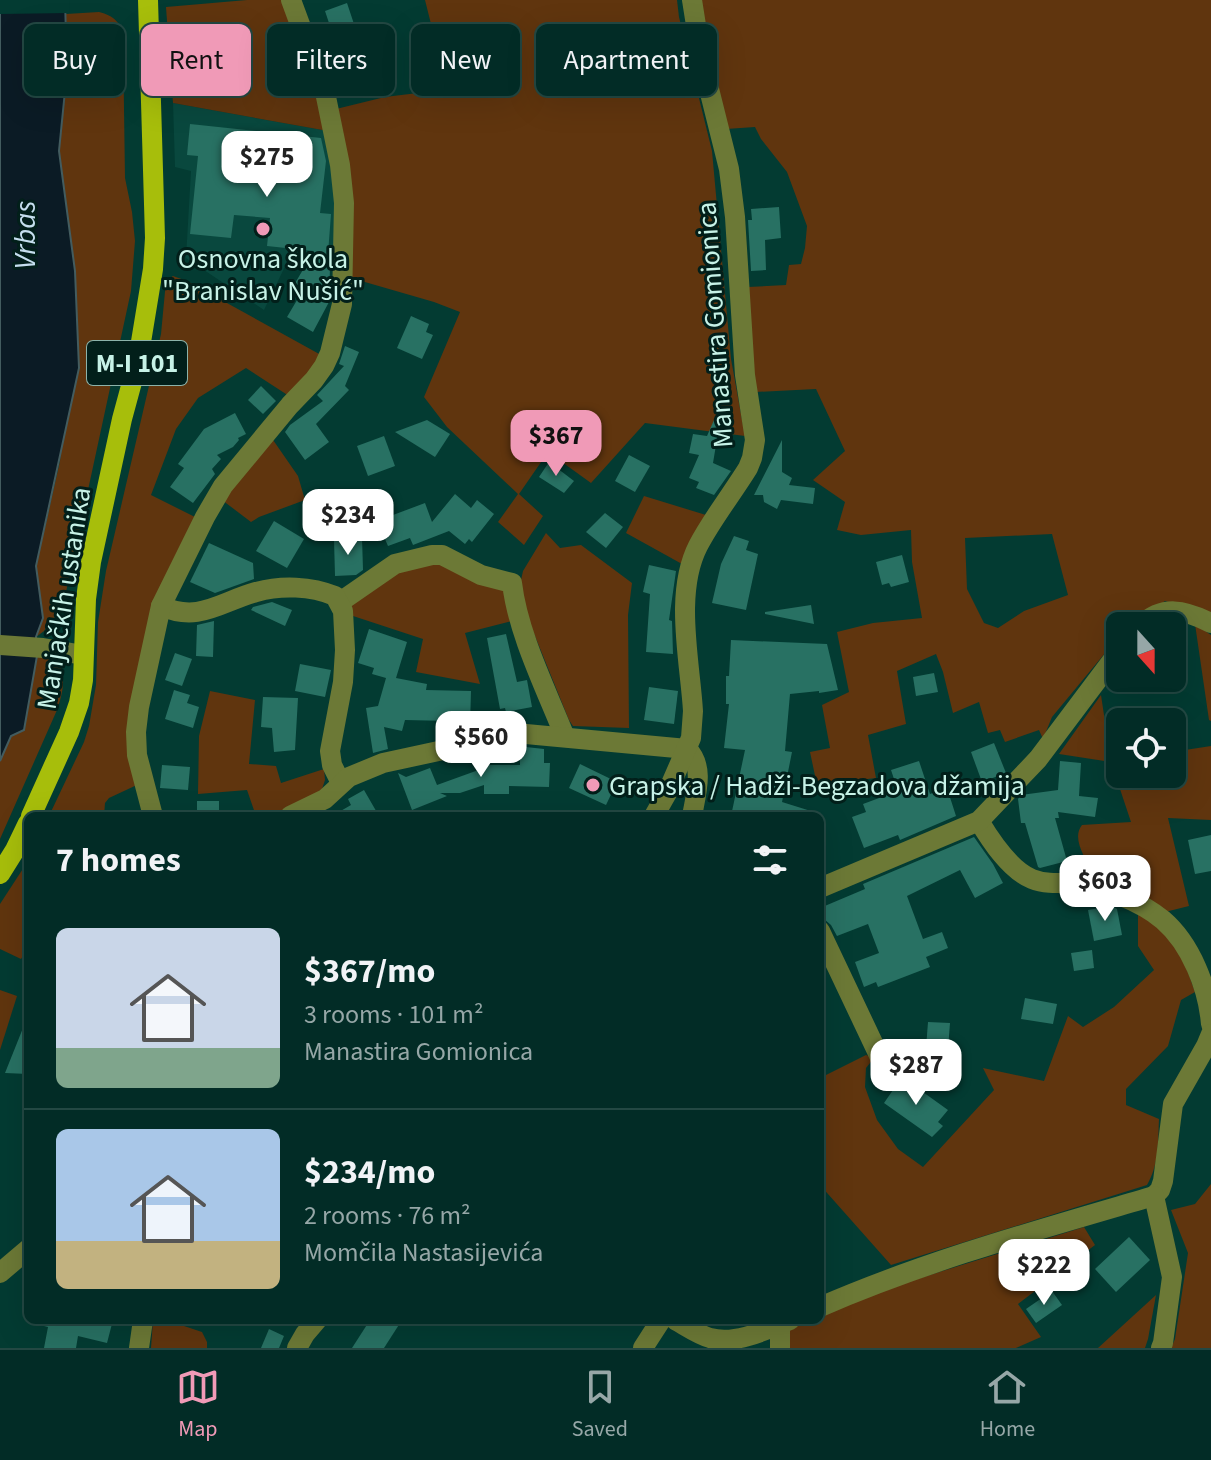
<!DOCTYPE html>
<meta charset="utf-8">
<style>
body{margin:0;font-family:"Source Sans 3",sans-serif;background:#0c342e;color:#f1f3f6;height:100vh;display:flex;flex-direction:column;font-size:30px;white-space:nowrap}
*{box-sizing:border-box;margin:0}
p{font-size:26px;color:#96a7a7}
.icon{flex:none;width:44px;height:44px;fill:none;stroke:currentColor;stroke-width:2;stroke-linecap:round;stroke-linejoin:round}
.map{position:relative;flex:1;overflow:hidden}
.details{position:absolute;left:24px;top:812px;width:800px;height:512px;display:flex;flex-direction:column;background:#022c26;border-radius:12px;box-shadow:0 8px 32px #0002,0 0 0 2px #234843}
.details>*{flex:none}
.banner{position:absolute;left:24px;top:24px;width:800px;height:72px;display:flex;gap:16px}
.needle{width:52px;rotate:159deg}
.buttons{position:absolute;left:1106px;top:612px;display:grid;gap:16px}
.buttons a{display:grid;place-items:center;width:80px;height:80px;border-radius:12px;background:#022c26;box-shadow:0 8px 32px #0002,0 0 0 2px #234843;font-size:40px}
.price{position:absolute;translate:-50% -68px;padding:0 18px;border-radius:16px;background:#fff;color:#222;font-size:26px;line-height:52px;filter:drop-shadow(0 2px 4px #0008)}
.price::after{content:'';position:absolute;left:50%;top:48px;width:24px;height:18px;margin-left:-12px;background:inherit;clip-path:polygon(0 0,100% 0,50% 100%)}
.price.active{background:#f09ab7;color:#111}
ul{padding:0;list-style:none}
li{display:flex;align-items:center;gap:24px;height:200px;padding:0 32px}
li+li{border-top:2px solid #234843}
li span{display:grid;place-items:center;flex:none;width:224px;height:160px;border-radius:12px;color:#555}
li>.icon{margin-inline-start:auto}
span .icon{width:96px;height:96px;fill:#fffc;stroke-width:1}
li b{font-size:34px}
h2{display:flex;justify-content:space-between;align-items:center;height:96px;padding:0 32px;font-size:34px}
.pill{padding:0 28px;border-radius:12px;background:#022c26;box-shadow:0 8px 32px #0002,0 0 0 2px #234843;font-size:28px;line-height:72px}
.pill.active{background:#f09ab7;color:#111}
.tab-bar{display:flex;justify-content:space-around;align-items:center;height:112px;border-top:2px solid #234843;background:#022c26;font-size:22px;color:#96a7a7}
.tab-bar a{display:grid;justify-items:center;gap:4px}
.tab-bar .active{color:#f09ab7}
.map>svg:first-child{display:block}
</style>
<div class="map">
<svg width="1211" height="1348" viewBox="0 0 1211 1348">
<rect width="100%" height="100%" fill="#033b32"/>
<path fill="#09483e" d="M173,103L328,131L334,167L339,262L291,254L264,310L186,258L191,171L175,167Z"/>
<g fill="#60350e" fill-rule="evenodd">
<path d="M247,0H282L316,89L328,131L173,103L166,7Z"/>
<path d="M425,0H677L679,17L712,151L731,359L745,436L645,423L591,483L548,452L519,494L543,516L524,545L498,522L518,494L447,427L424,397L460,312L434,302L351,278L336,109L385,97L467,87L466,28H432Z"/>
<path d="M701,0H1211V615L1165,601L1132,626H1120V635L1052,717L1043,739L1039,730L1005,742L1000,730L988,733L979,702L953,713L943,672L936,654L897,671L906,724L868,735L876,778L817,785L810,752L830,748L822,705L849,692L837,632L873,623L922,618L912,562L911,530L861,535L837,530L845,502L813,480L845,451L816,389L755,392L748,287L786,285L789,265L801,264L805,248L807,226L787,172L761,139L755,127L726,129L704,48ZM1052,534L1068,595L1024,611L998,628L984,623L967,589L965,538Z"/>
<path d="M99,12C114,16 121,22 123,38L125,178L132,212L135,241L131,291L69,578L64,601L65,610L51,620L44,631L36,637L43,618L36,567L60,461L75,271L59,151L67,71L66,14Z"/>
<path d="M173,276L187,281L321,355L309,375L289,396L246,368L198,398L176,429L151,495L199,519L154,604L139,784L109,798L105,803L104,816H49L84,742L89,726L96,685L98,622L106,571L161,334L166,281Z"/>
<path d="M271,437L298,476L305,500L259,517L251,522L222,500Z"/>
<path d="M644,496L706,515L682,564L626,533Z"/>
<path d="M546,533L560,548L581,545L632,583L628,615L629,728L573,726L569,720L518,594L523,571Z"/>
<path d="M444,561L503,586L512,621L465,633L480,684L416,672L423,639L350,615V605L396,569Z"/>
<path d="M1195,624L1211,635V721L1209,720Z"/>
<path d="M37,656L59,662C66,679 63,692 57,710L0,839V761L11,736L24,730Z"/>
<path d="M210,691L255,700L249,764L276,766L281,783L324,769L325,780L322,789L314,795L270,816H256L247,790L198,794L199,736Z"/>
<path d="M1101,695L1111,762L1120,761V774H1172V752L1211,746V820L1168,818L1189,906L1165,912L1136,893L1092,873C1086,858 1071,839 1082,825L1131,822L1111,762L1059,754Z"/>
<path d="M28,861V948L21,959L0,949V904Z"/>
<path d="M1138,909L1179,947L1195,992L1181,1000L1168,1046L1126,1089V1105L1159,1119C1158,1142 1159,1165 1147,1185L891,1265L820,1185V1078L866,1055L874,1058L866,1068L865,1087L877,1120L898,1149L923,1167L994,1090L983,1068L1044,1081L1068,1016L1083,1027L1114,1007L1154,970L1138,946Z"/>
<path d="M0,990L17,996L0,1050Z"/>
<path d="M1211,1184V1348H1171L1175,1339L1188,1253L1171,1210L1195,1204Z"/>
<path d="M1084,1227L1095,1245L1018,1304L1041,1337L1016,1348H788L790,1328L803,1320H820V1312L917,1279Z"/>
<path d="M1156,1295L1148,1339L1145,1348H1098Z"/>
<path d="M153,1320H166L202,1332L207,1342V1348H151Z"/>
</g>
<path fill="#0b1b25" stroke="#435c5f" stroke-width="2" d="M0,0H65L67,71L59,151L75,271L79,368L36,566L43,618L36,637L37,656L24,730L11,736L0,761Z"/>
<path fill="#033b32" d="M0,0H69L70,13L0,14Z"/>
<g fill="#287163">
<path d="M347,3L355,27L351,29L359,55L346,59L351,79L336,83L323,47L336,44L325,11Z"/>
<path d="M190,124L321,138L326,161L320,213L331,214L327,267H330L329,302L313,332L287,317L300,295L291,290L314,251L267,246L270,218L234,215L231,238L190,234L198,156L187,155Z"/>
<path d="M779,207L781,238L765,240L766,270L751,271L748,220H752L751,209Z"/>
<path d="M411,316L429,324L426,332L433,335L422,359L397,348Z"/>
<path d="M345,346L359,352L345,386L349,390L316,424L329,442L305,460L285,432L290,425L323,401L317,395L344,366L339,364Z"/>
<path d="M261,386L276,401L263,414L248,400Z"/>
<path d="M235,413L246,434L238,438L239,440L233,447L217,455L221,459L212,469L215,474L193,503L170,487L184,468L178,464L204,429Z"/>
<path d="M427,420L450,434L435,457L395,432Z"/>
<path d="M714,420L720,421L713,463L731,471L714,495L696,488L699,482L689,478L699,455L689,453L693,434L707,436Z"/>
<path d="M384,436L395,466L368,476L357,446Z"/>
<path d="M782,440V472L792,478L789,485L815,488L813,504L781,500L777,509L764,502L763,495H754Z"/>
<path d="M629,455L650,466L635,492L615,481Z"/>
<path d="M549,462L574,481L564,493L539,477Z"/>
<path d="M455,494L471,508L477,500L494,514L472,542L469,539L465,544L449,531L413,545L410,538L388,546L377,521L425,503L432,522Z"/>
<path d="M605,513L623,527L606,548L586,532Z"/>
<path d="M274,521L304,539L287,568L256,551Z"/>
<path d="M734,536L749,541L746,550L758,554L746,610L712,603L721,564Z"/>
<path d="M362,538L363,570L356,575L335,576L334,539Z"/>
<path d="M209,543L253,563L254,579L215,593L190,582Z"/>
<path d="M902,555L909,582L891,587L889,583L882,585L876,562Z"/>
<path d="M649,565L676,571L669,620L672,621L673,654L646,652L650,594L643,592Z"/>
<path d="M272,602L292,610L285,626L251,610L253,607Z"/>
<path d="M811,605L814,624L765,614V612Z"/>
<path d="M214,621L213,657L196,656L197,625Z"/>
<path d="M369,629L407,642L396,678L427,684L426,690L471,691L470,726L449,725V721L405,720L402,731L384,727L388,749L373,753L366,708L378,706L386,678L372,674L374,668L358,663Z"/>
<path d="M506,634L517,682L527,680L532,707L506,712L505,708L500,709L487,638Z"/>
<path d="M731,640L827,644L838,690L819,693V691L790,694L785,751L792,752L782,802L814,812L813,816H731L745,750L724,748L729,704H726V676H729Z"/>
<path d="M175,653L192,659L182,686L165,680Z"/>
<path d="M300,664L331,670L325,697L295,691Z"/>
<path d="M934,673L938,692L916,696L913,677Z"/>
<path d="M649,687L678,691L674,724L644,720Z"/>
<path d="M174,690L190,695L187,703L199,707L193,728L165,719Z"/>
<path d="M263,697L298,698L295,750L274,752L272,728L261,727Z"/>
<path d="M994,743L1006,773L982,782L971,752Z"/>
<path d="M526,747L544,749V763H550L549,787L509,786V794H484V785L460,793H440L447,796L412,810L398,773L406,777L430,768L437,785L484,768V765H520V748Z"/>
<path d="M919,761L930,794L947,788L956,816L900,840L898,835L864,848L852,817L866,812L863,804L898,791L891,770Z"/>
<path d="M1060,761L1081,763L1079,796L1098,798L1095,817L1058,812L1059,818H1055L1067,861L1040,868L1038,867L1025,823H1021L1018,799L1021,795L1058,790Z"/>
<path d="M580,764L617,782L606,805L569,788Z"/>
<path d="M162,765L190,767L188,790L160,788Z"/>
<path d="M364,790L379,816H332L351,805L348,799Z"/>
<rect x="197" y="801" width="22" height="15"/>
<path d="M1211,835V871L1195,874L1188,840Z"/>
<path d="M974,837L993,864L1003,883L975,898L960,870L907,896L923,939L942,932L948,948L926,957L930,967L878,987L876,982L864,987L855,962L879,953L868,924L837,936L831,925L824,919L820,908L865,889L863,884Z"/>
<path d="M1112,906L1117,909L1122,935L1094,941L1088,910Z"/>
<path d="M1092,950L1094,968L1074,971L1071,953Z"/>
<path d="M1025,998L1057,1004L1053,1024L1021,1019Z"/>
<path d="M27,1018L28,1074L5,1073Z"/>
<path d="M928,1022L950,1023L948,1049L926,1048Z"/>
<path d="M902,1077L948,1110L938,1122L943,1126L932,1137L884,1103Z"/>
<path d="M1129,1237L1150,1260L1116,1292L1095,1269Z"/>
<path d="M1052,1291L1062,1305L1036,1323L1026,1309Z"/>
<path d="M40,1320H113L107,1343L78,1336L76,1348H44L48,1327L40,1325Z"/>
<path d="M370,1320H402L384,1348H352Z"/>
<path d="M269,1329L284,1336L279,1348H261Z"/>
</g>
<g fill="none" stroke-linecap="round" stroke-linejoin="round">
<g stroke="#6c7936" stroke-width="20">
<path d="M340,602L395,564L432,555H442L481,575L512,583C518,634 546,689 565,737"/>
<path d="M161,606C199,623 220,602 256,592C281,585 311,586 335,596L343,611L345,650L343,682L330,751L332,765L341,783"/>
<path d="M1140,626C1163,604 1185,610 1211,623"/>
<path d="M0,645L43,648L83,655"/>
<path d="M153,816L137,755L136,732L139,707L161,606L205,517L223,486L290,405L314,380L324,366L330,353L342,304L344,203L340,165L325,92L291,0"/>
<path d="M290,816L325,799L349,777L383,763L494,739L526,734L687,749C705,766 696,794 692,816"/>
<path d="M654,816L667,793L691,738L693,711C690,661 674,593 698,546C712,519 732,494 748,468L752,458L755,440L745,375L735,217L729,169L701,57L692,0"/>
<path d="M979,821C991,841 1010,870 1032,879C1052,887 1073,880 1093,884C1103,886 1112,891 1121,896C1136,902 1151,910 1163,920C1191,944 1208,988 1211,1024"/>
<path d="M820,888L979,821L1038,759L1120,650"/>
<path d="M820,931L883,1064"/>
<path d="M1154,1196L1160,1190L1163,1181L1173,1104L1206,1046L1211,1034"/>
<path d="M0,1273L28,1249"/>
<path d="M820,1307C928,1260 1042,1229 1154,1196L1172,1277L1163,1343L1161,1348"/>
<path d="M675,1320C686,1326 697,1334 710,1338C736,1345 766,1330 790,1320"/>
<path d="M139,1348L143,1320"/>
<path d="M297,1348L305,1334L317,1320"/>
<path d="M643,1348L661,1320"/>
<path d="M780,1348V1324"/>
</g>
<g stroke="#a7be0b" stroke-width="20">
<path d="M31,816L69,732L79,703L83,680L86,599L91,562L122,419L138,360L153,269L155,238L148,0"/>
<path d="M0,874L15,850L28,823"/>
</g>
</g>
<g fill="#f09ab7" stroke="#021f1a" stroke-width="3">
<circle cx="263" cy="229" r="8"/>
<circle cx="593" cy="785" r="8"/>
</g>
<g text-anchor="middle" stroke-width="6" stroke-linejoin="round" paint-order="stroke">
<rect fill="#021f1a" stroke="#8cb3aa" stroke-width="2" x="87" y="341" width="100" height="44" rx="6"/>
<g font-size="26" font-weight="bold" fill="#c7f2e7">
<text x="137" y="372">M-I 101</text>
</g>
<g font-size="28" fill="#c7f2e7" stroke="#021f1a">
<text x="263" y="268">Osnovna škola<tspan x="263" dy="32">"Branislav Nušić"</tspan></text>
<text x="609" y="795" text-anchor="start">Grapska / Hadži-Begzadova džamija</text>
</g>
<g font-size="28" fill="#c7f2e7" stroke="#021f1a">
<text transform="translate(714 325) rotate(-94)" y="10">Manastira Gomionica</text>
<text transform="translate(63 598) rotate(-81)" y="10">Manjačkih ustanika</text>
</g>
<g font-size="30" font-style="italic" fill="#c5deee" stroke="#021f1a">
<text transform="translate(25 235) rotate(-90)" y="10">Vrbas</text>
</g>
</g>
</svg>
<div class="buttons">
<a><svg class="needle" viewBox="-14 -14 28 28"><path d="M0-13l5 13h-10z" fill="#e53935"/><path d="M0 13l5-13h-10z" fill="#96a7a7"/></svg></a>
<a><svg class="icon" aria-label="locate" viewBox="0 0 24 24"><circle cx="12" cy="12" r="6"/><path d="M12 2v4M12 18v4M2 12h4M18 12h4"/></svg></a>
</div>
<b class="price" style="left:267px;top:199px">$275</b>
<b class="price active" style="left:556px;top:478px">$367</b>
<b class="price" style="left:348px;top:557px">$234</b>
<b class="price" style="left:481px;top:779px">$560</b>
<b class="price" style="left:1105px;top:923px">$603</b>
<b class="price" style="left:916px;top:1107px">$287</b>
<b class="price" style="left:1044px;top:1307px">$222</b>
<div class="banner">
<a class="pill">Buy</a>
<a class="pill active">Rent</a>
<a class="pill">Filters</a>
<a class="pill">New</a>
<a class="pill">Apartment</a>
</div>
<section class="details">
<h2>7 homes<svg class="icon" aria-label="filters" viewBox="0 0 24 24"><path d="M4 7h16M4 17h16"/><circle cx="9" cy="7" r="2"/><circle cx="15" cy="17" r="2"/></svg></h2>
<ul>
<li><span style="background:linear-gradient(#c9d6e8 75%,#7fa58c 0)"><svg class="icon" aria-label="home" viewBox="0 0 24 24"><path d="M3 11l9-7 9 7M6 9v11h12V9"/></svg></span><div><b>$367/mo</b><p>3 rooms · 101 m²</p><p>Manastira Gomionica</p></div></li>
<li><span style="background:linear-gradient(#a9c7e8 70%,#c2b280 0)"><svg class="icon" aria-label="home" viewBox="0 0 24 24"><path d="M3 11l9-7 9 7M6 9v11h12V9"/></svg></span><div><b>$234/mo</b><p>2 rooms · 76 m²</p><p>Momčila Nastasijevića</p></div></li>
</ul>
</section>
</div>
<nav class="tab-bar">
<a class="active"><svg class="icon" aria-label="map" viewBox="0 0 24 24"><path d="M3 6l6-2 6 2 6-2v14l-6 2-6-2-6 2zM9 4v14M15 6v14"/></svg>Map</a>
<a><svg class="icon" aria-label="saved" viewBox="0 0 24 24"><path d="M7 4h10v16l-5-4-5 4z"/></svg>Saved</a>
<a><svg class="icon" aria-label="home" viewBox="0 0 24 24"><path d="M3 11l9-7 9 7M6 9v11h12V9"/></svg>Home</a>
</nav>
